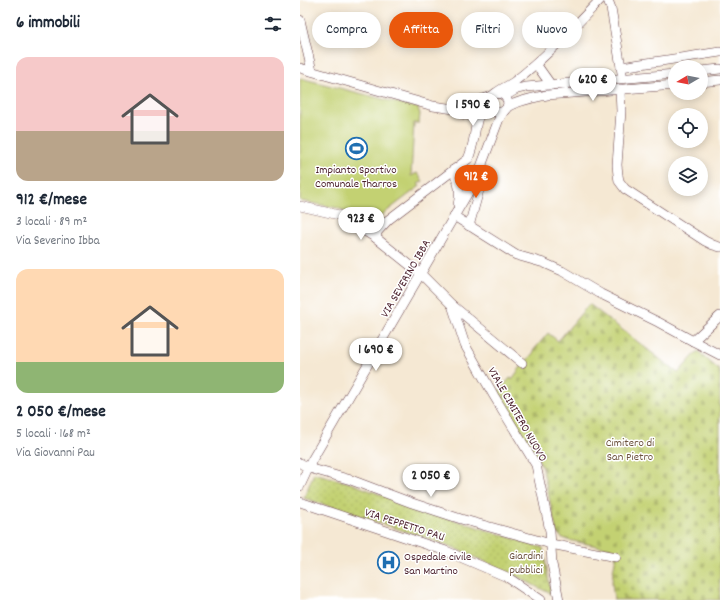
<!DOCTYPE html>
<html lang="it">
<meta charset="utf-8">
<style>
body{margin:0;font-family:Dekko,sans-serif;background:#f2f2f3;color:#1f2937;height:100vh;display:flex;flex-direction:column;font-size:15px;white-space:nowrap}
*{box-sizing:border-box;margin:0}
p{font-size:13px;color:#747a83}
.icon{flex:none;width:22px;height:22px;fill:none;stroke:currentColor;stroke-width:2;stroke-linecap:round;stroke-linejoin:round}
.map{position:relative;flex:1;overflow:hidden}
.drawer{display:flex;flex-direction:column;background:#fff;width:300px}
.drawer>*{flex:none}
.top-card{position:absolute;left:12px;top:12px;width:348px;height:36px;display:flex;gap:8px}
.needle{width:26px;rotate:260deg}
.fabs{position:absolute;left:368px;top:60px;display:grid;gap:8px}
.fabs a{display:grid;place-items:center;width:40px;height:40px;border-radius:50%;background:#fff;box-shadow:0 2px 10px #0003;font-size:20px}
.price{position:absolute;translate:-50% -34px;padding:0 9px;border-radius:14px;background:#fff;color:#222;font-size:13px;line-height:26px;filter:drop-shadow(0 1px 2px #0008)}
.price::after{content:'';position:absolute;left:50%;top:24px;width:12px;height:9px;margin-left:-6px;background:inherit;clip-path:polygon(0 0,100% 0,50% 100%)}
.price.on{background:#ea580c;color:#fff}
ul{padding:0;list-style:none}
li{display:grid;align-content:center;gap:8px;height:212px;padding:0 16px}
li span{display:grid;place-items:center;height:124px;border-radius:12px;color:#555}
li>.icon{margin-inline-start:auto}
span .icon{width:72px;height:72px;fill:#fffc;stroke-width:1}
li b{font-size:17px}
h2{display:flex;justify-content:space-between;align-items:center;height:48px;padding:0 16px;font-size:17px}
.pill{padding:0 14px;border-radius:18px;background:#fff;box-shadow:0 2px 10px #0003;font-size:14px;line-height:36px}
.pill.on{background:#ea580c;color:#fff}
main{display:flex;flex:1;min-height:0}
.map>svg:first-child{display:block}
</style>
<main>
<section class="drawer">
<h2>6 immobili<svg class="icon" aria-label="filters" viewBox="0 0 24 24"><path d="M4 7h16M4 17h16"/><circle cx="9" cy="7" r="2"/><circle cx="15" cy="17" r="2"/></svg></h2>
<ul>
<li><span style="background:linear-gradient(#f6c9c9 60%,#b9a48a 0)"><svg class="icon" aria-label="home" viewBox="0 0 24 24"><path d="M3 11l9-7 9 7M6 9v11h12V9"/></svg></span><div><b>912 €/mese</b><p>3 locali · 89 m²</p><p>Via Severino Ibba</p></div></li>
<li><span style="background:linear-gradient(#ffd9b3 75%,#8fb573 0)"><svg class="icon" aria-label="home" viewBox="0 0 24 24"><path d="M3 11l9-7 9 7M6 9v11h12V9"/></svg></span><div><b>2 050 €/mese</b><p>5 locali · 168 m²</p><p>Via Giovanni Pau</p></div></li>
</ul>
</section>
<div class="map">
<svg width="420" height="600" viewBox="0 0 420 600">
<defs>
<pattern id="cemetery-stones" width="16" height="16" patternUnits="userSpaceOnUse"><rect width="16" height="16" fill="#c3d172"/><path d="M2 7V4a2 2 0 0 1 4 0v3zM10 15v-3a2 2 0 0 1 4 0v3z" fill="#a9b363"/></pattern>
<pattern id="park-dots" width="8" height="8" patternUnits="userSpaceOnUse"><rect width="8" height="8" fill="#c3d172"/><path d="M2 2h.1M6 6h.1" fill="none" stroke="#a9b363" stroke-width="1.8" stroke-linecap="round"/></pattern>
</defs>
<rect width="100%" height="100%" fill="#fff"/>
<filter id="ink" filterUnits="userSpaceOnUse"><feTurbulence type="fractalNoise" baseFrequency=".025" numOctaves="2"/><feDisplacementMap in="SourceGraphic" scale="8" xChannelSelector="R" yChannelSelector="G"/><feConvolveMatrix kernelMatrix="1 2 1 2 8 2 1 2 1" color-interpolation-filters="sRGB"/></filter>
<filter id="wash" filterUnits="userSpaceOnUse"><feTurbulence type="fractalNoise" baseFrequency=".012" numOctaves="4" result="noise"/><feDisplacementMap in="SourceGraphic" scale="16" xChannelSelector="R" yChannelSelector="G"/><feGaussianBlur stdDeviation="0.9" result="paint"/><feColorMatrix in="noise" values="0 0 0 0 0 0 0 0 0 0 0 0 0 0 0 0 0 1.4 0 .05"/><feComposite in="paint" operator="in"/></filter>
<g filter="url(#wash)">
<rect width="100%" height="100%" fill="#f5e8d3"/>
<path fill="#c3d172" stroke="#86784e" d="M0,78L118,108L120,114L119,123H114L111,176L117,173L123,181L118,184L120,186L70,224L38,208L0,201Z"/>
<path fill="url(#cemetery-stones)" stroke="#86784e" d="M289,304L378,373L398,351L420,371V600H314L312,583L313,572L317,550L268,540L261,537L257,533L242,466L197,393L210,378L212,379L221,367L234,352L233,351L248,333L258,341Z"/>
<path fill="url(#park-dots)" stroke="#86784e" d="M14,473L50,483L111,506L243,548L251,594L208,572L147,545L4,498Z"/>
</g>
<g filter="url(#ink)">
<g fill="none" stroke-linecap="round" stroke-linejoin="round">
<defs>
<g id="minor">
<path d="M308,0L311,8L322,73"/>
<path d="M0,20L12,71"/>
<path d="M236,64L251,85"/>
<path d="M321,67L420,52"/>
<path d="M0,68L133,106L154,109L163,114L173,116L194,111"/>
<path d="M401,71L420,69"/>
<path d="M401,82L420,80"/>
<path d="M320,89L321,111L317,165L318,175L319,181L325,189L405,241L413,245L420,247"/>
<path d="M195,94C208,91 213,109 201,112C194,114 187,106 190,99C193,92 209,86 215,81C246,57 273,28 300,0"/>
<path d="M205,96L217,89L226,87L375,74"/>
<path d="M207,107C220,100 233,98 247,95L375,85"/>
<path d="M154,109L192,96"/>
<path d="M153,170C159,183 161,191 158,205"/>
<path d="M0,206L39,215L76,238L121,274L152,305L222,363"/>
<path d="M154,216L216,255L244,263L262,271L301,294L358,322L393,341L420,355"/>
<path d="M169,226L183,176L184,171L183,167"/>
<path d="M76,238L77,232L88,220L168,159C174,146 174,134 177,121C179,112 185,105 190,98"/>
<path d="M152,305L165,345L194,396L236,465L250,531L252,564L259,600"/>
<path d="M393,341L420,316"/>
<path d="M0,463L9,468L51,480L112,503L161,519L251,544L316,557"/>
<path d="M0,486L12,460L177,177L199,119L204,111"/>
<path d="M0,502L146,551L207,577L241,600"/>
</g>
</defs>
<use href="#minor" stroke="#643d44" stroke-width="10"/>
<use href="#minor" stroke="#fff" stroke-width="9"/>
</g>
</g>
<defs>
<symbol id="stadium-ring" viewBox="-11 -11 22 22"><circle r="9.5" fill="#fff" stroke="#1f6fb2" stroke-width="1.5"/><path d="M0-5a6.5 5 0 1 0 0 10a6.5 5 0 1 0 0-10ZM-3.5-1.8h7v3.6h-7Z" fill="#1f6fb2"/></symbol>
<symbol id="hospital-ring" viewBox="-11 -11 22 22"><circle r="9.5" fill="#fff" stroke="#1f6fb2" stroke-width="1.5"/><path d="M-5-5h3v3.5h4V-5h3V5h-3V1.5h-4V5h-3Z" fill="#1f6fb2"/></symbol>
</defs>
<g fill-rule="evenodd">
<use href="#stadium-ring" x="44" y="136" width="25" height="25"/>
<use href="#hospital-ring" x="76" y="550" width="25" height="25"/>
</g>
<g text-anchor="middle" stroke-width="3" stroke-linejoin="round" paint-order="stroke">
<g font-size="12" fill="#4a1f2b" stroke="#fff">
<text x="56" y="173">Impianto Sportivo<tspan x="56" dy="14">Comunale Tharros</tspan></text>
<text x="104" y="560" text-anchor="start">Ospedale civile<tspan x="104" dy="14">San Martino</tspan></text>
</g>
<g font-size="12" fill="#4a1f2b" stroke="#fff">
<text transform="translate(105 278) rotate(-60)" y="4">VIA SEVERINO IBBA</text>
<text transform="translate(218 414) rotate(60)" y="4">VIALE CIMITERO NUOVO</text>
<text transform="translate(105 524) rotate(18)" y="4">VIA PEPPETTO PAU</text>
</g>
<g font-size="12" fill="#6e5440" stroke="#fff">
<text x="330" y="446">Cimitero di<tspan x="330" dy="14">San Pietro</tspan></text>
<text x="226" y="559">Giardini<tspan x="226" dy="14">pubblici</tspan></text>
</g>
</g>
</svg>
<div class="fabs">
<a><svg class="needle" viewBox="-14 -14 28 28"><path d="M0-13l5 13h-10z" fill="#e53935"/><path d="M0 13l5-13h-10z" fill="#747a83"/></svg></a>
<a><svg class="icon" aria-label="locate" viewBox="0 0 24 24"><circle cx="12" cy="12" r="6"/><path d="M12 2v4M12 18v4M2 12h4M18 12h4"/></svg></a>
<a><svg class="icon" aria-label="layers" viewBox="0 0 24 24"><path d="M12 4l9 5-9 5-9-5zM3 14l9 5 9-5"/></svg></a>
</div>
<b class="price" style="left:293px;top:102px">620 €</b>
<b class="price" style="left:173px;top:127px">1 590 €</b>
<b class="price on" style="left:176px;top:199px">912 €</b>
<b class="price" style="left:61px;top:241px">923 €</b>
<b class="price" style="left:76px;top:372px">1 690 €</b>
<b class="price" style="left:131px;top:498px">2 050 €</b>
<div class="top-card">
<a class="pill">Compra</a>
<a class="pill on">Affitta</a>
<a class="pill">Filtri</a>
<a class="pill">Nuovo</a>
</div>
</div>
</main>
